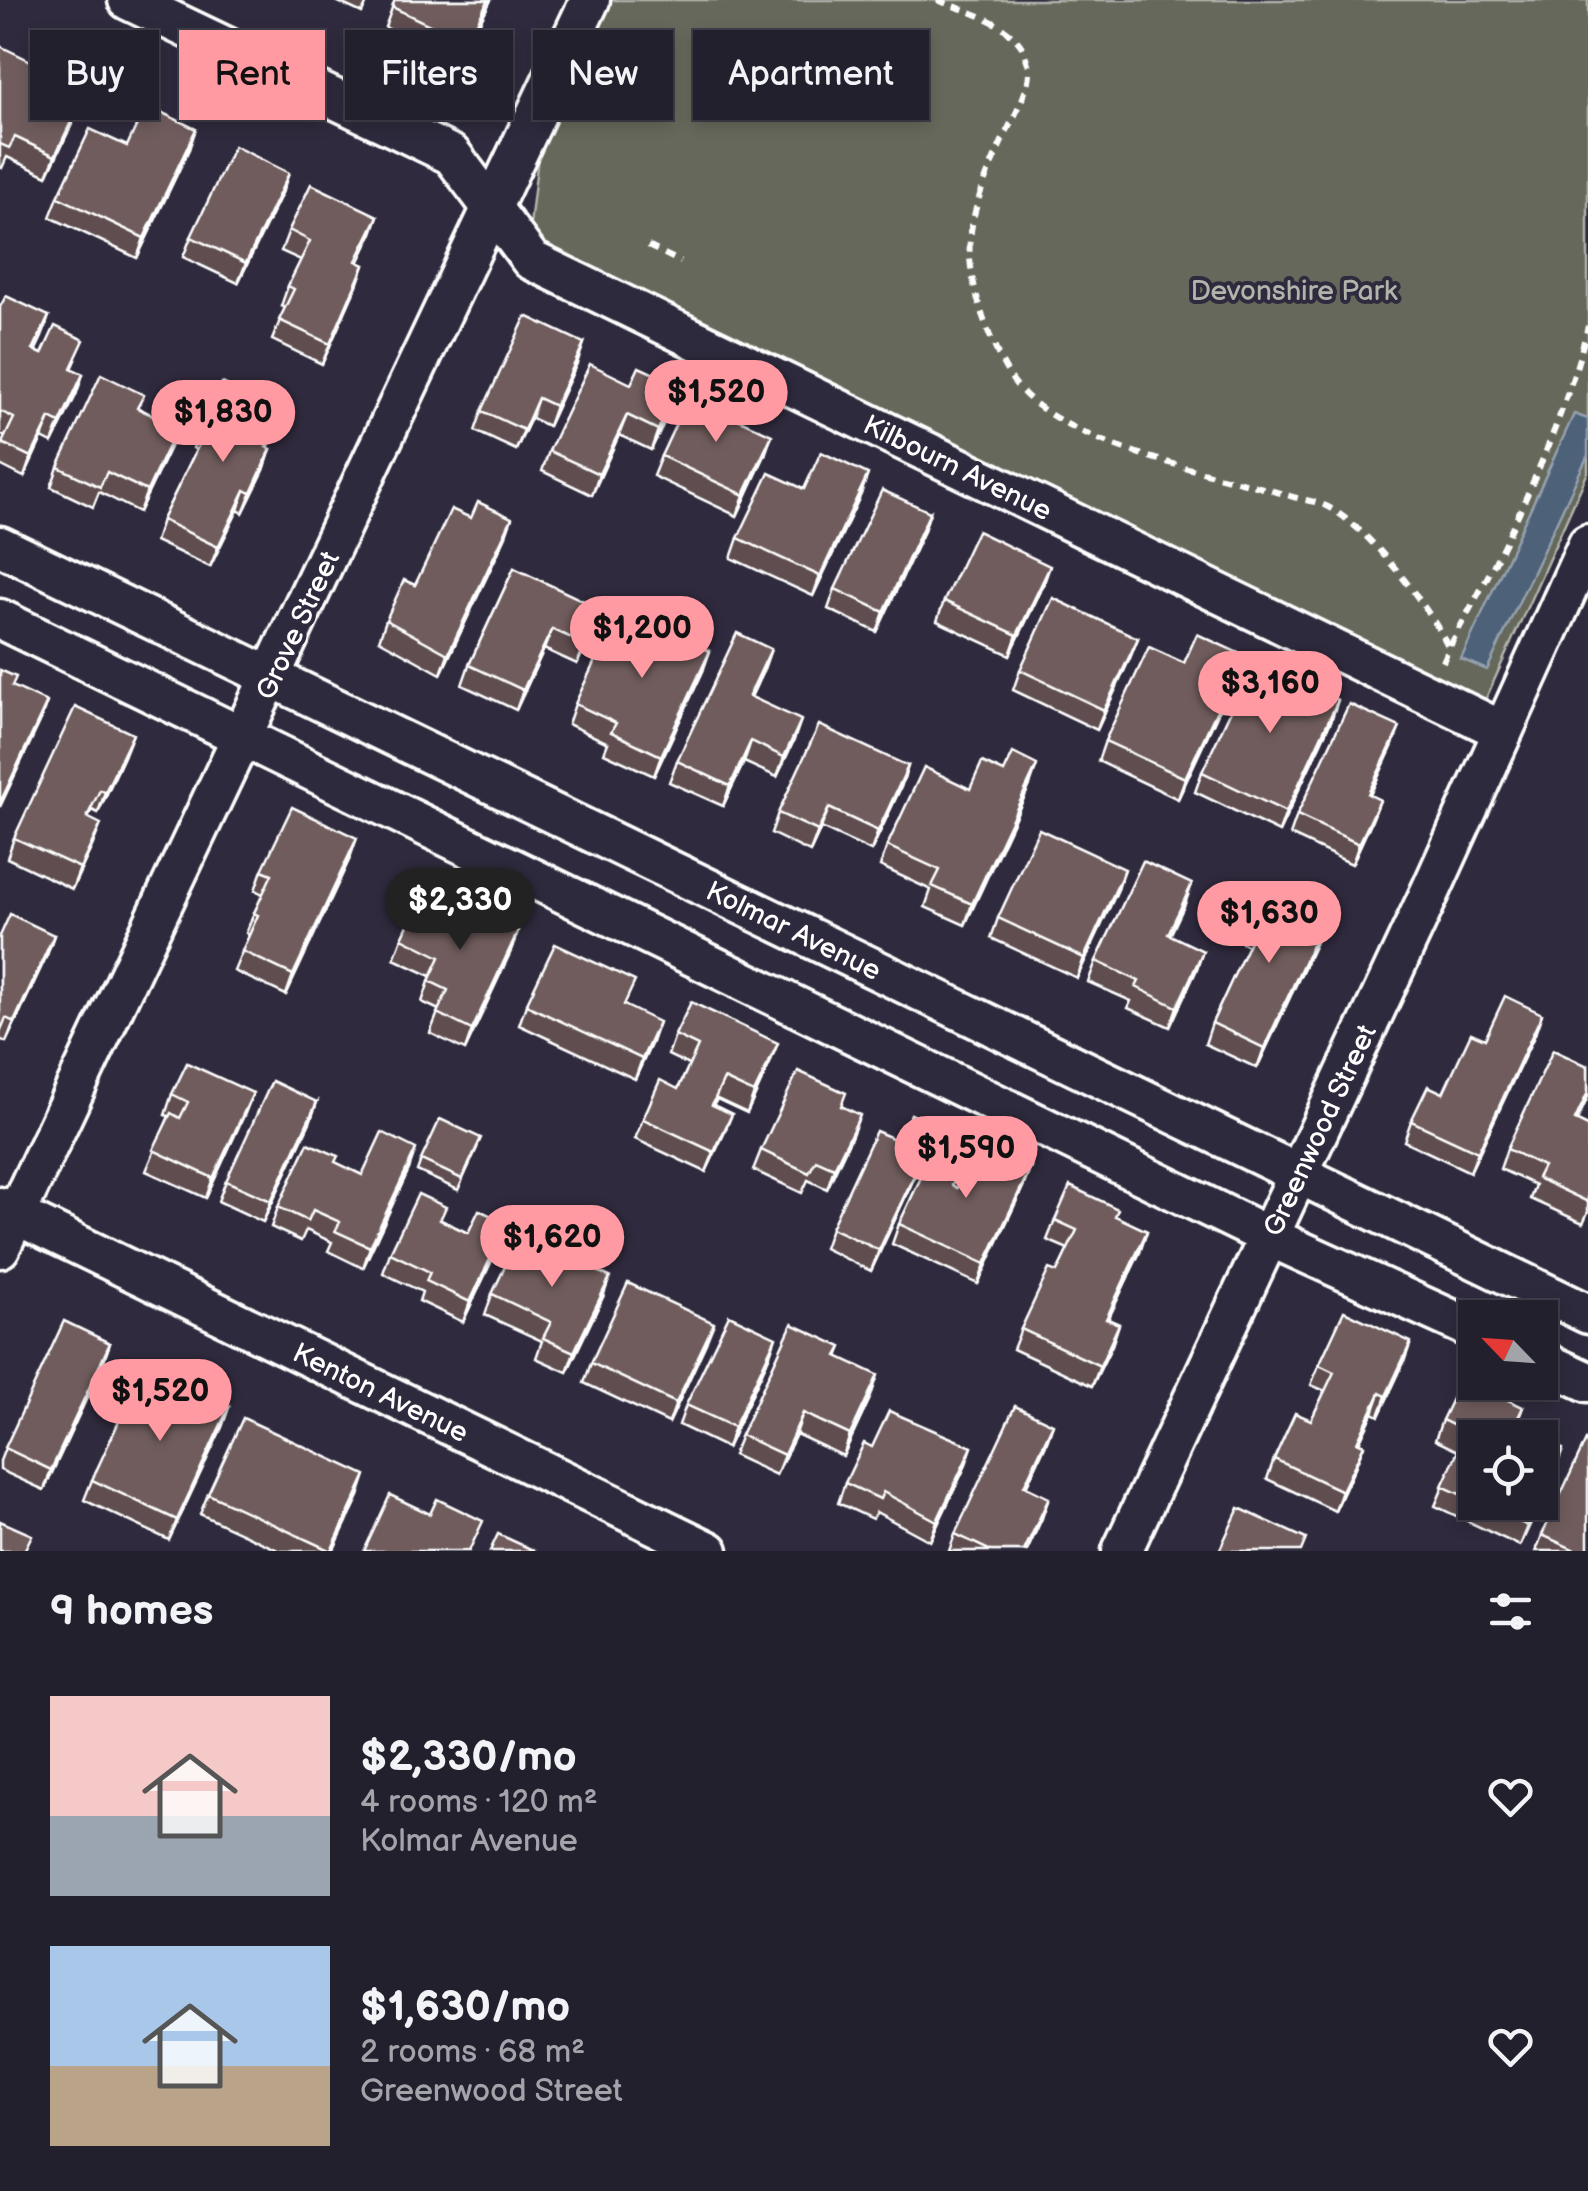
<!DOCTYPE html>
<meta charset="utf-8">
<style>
body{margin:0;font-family:"Balsamiq Sans",sans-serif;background:#2f2d3a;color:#f1f3f6;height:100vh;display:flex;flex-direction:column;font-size:38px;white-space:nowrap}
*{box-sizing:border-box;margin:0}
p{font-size:32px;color:#a3a3aa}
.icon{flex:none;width:55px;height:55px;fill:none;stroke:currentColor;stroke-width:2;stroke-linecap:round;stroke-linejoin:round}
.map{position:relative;height:1551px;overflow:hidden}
.side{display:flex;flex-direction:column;background:#23202e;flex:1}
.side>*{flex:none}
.hud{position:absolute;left:30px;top:30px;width:1000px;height:90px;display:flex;gap:20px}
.needle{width:65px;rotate:295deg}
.controls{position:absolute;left:1458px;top:1300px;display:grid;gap:20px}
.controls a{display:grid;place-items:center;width:100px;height:100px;border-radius:0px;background:#23202e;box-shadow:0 5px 15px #0003,0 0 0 2px #403e4a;font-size:50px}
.price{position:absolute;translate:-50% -85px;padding:0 22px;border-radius:35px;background:#ff9aa2;color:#111;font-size:32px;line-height:65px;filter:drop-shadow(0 2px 5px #0008)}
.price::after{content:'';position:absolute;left:50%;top:60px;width:30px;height:22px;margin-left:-15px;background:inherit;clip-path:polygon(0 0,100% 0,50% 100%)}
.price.current{background:#222;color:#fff}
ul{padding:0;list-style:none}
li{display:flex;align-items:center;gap:30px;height:250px;padding:0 50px}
li span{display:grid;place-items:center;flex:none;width:280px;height:200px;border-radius:0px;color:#555}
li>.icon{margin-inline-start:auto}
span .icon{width:120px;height:120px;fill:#fffc;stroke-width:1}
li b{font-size:42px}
h2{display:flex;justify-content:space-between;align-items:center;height:120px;padding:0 50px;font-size:42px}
.chip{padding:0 35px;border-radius:0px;background:#23202e;box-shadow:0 5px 15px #0003,0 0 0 2px #403e4a;font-size:35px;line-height:90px}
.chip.current{background:#ff9aa2;color:#111}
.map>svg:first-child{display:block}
</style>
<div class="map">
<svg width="1588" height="1551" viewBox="0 0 1588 1551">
<rect width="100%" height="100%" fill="#2f2a3d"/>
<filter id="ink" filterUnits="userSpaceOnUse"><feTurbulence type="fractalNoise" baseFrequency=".01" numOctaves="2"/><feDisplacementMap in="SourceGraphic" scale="20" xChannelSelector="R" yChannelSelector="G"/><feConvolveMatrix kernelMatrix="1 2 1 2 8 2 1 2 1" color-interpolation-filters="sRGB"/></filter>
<g filter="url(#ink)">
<path fill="#65685a" stroke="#b2b4ac" stroke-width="2.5" d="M608,0H1588V472L1483,705L528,242L538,157Z"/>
<path fill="#4e6279" stroke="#95a1af" stroke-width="2.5" d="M1574,414L1588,419V455L1487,670L1461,659Z"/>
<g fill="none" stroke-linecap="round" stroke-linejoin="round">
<defs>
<g id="street">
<path d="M128,0L452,155L531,260L1503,731"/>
<path d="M0,546L1588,1314"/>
<path d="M0,619L1270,1237L1475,1330"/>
<path d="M0,1207L709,1551"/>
<path d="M0,1248L590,0"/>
<path d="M1540,1360L1588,1382"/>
<path d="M1122,1551L1432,888L1588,544"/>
</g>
</defs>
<use href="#street" stroke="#fff" stroke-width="45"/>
<g stroke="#fff" stroke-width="6" stroke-dasharray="10 8" stroke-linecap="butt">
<path d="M937,0C965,11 1005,20 1022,47C1024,52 1029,64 1029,69C1030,91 1012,120 1003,139C989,170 973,205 970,240C966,277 991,351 1014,382C1065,449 1213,471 1290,496C1302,500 1316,501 1326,506C1368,526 1429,607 1449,648"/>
<path d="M648,246L681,262"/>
<path d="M1443,662C1456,631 1475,602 1490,572C1530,494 1566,411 1588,326"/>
</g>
<use href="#street" stroke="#2f2a3d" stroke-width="38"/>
</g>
<g fill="#5f4e4f" stroke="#fff" stroke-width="2.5">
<path d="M334,0H368L362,13Z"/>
<path d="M395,0H491L459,63L385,27Z"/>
<path d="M0,46L85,97L47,176L7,157L2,168L0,167Z"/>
<path d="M127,146L189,149L137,258L50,217L58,197Z"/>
<path d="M282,193L238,283L183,257L191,237Z"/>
<path d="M289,230L371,236L358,262L364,265L357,285L322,364L272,340L285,308L281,306L288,286L301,260L281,251Z"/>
<path d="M0,307L49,316L35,351L42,354L76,360L72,369L83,374L76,395L52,443L42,438L24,477L0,465V450L5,437L0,434Z"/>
<path d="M584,343L577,363L548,426L531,418L516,450L475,431L482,411Z"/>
<path d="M631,384L679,385L672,406L651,450L619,435L592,495L542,471L549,451Z"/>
<path d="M139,408L177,427L170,447L139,512L99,492L93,507L51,487L58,467Z"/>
<path d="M201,428L275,432L268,448L271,449L264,470L243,513L238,510L210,567L155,541L162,520L196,450L193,448Z"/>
<path d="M765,455L737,516L653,476L661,456Z"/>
<path d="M804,489L861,494L813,596L731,558L738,538Z"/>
<path d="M930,512L923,533L877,632L828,609L835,589Z"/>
<path d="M505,538L441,674L379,640L386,620Z"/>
<path d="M514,568L594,629L577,664L544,649L516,710L462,685L469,665Z"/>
<path d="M1043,586L1010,655L937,621L944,601Z"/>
<path d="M1138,638L1130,658L1097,730L1013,690L1020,670Z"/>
<path d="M1243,655L1235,676L1178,799L1098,761L1105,741L1184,663Z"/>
<path d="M764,669L751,697L794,740L777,777L744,762L723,806L669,782L677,761Z"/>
<path d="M703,671L654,776L604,753L608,743L568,724L575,704Z"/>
<path d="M1331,721L1279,832L1195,792L1202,772Z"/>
<path d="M1392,747L1370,795L1380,800L1372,820L1352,864L1290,835L1297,815Z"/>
<path d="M125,754L98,813L92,810L88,818L93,844L72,889L7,858L14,838Z"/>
<path d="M908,766L901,787L871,851L821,828L810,852L771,833L778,813Z"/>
<path d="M1030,785L965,925L925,907L931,890L880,866L887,846L970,789Z"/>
<path d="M350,858L286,995L234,971L249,935L246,933L254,913L263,894L255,890L262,870Z"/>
<path d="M1192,884L1170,935L1203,951L1196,971L1170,1027L1128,1008L1131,1001L1088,982L1096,961Z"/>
<path d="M1118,889L1077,978L991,938L998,918Z"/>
<path d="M1250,923L1320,933L1257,1068L1205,1044L1212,1023L1248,946L1242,943Z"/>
<path d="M54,935L47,955L6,1042L0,1039V936Z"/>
<path d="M402,938L511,951L465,1050L430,1033L439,1010L422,1002L431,976L394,959Z"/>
<path d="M526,1005L626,1006L652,1042L635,1079L519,1025Z"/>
<path d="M1535,1034L1470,1172L1404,1141L1411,1121L1443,1093L1485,1039Z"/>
<path d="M675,1035L770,1063L747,1113L717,1099L714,1105L732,1114L706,1172L635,1139L643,1119L678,1089L689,1065L668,1055Z"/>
<path d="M1588,1066V1097L1577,1121L1588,1126V1212L1583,1223L1530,1199L1535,1185L1500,1169L1507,1149Z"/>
<path d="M253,1093L245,1113L206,1198L146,1171L169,1116L165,1115L172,1094Z"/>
<path d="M317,1102L310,1122L263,1222L218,1201L226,1181Z"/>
<path d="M842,1106L852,1135L827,1189L808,1180L802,1193L753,1170L761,1150Z"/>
<path d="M899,1141L929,1146L871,1271L824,1248L831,1228Z"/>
<path d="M477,1148L458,1190L417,1171L421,1160Z"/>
<path d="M336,1163L362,1175L409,1169L363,1268L328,1251L332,1242L306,1230L301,1241L271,1227L278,1207Z"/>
<path d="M1031,1167L1023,1187L978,1284L892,1244L899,1224L954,1186L957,1188Z"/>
<path d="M1116,1217L1147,1231L1140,1252L1108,1319L1119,1324L1112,1345L1092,1386L1013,1349L1021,1329L1057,1272L1068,1249L1047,1240L1055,1220Z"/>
<path d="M441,1220L468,1233L507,1223L500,1243L463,1322L419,1301L422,1292L383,1273L390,1253Z"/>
<path d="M492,1294L603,1297L567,1372L536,1358L542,1341L485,1315Z"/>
<path d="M110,1343L103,1363L44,1490L0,1470V1461L5,1448Z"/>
<path d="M706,1343L669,1423L584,1383L591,1363Z"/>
<path d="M842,1347L838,1357L871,1396L843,1456L796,1434L776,1475L733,1455L741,1435Z"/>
<path d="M769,1357L727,1448L679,1425L686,1405Z"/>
<path d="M1404,1362L1379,1416L1373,1413L1359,1443L1356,1465L1335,1511L1267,1479L1274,1459L1311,1420L1325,1391L1311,1385L1319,1365Z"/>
<path d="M229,1407L222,1427L169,1540L84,1500L92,1480Z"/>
<path d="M1523,1407L1516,1427L1475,1438V1502H1540L1556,1469L1520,1546L1435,1506L1458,1451L1435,1440L1442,1420Z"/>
<path d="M1046,1444L1026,1487L1042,1518L1027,1551H949L955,1534Z"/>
<path d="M872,1447L965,1467L930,1541L876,1512L872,1519L838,1503L845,1483Z"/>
<path d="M208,1494L359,1496L333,1551H280L200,1514Z"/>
<path d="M1542,1535L1588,1551H1536Z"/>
</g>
<g fill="#4e4040" stroke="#fff" stroke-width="2.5">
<path d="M488,0H491L459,63L467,43Z"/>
<path d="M92,77L85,97L47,176L55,156Z"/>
<path d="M196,129L189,149L137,258L144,238Z"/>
<path d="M289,173L282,193L238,283L246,263Z"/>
<path d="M378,216L371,236L349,282L356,261Z"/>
<path d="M364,265L357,285L322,364L330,344Z"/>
<path d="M49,316L42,337L26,371L33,350Z"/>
<path d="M584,343L577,363L548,426L555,406Z"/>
<path d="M83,374L76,395L52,443L60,423Z"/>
<path d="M679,385L672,406L651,450L658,430Z"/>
<path d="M538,398L531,418L516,450L524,430Z"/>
<path d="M283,412L275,432L258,467L266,447Z"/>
<path d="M627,415L619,435L592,495L599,474Z"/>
<path d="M50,418L42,438L24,477L31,457Z"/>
<path d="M177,427L170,447L139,512L147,491Z"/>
<path d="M772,435L765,455L737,516L744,495Z"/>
<path d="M271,449L264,470L243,513L251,493Z"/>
<path d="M868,474L861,494L813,596L820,576Z"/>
<path d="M245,490L238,510L210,567L218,547Z"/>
<path d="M930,512L923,533L877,632L884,612Z"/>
<path d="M512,518L505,538L441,674L448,654Z"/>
<path d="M1050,566L1043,586L1010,655L1017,635Z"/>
<path d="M601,609L594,629L577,664L585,644Z"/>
<path d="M552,629L544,649L516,710L523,690Z"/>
<path d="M1138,638L1130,658L1097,730L1104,710Z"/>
<path d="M771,649L764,669L742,716L749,696Z"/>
<path d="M710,651L703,671L654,776L661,756Z"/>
<path d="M1243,655L1235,676L1178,799L1185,778Z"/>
<path d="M1338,700L1331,721L1279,832L1286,812Z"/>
<path d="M47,702L40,722L0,807V803Z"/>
<path d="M801,720L794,740L777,777L784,757Z"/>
<path d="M1400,727L1392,747L1361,814L1368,794Z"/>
<path d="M133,734L125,754L98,813L105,792Z"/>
<path d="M751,741L744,762L723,806L730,786Z"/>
<path d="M1037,765L1030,785L965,925L972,904Z"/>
<path d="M908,766L901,787L871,851L878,831Z"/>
<path d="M1380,800L1372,820L1352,864L1359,844Z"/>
<path d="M829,808L821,828L810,852L818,831Z"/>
<path d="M101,824L93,844L72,889L80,868Z"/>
<path d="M357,838L350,858L286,995L293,975Z"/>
<path d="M1125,869L1118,889L1077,978L1084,958Z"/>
<path d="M1192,884L1185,904L1161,955L1168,934Z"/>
<path d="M1327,913L1320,933L1257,1068L1264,1048Z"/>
<path d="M518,931L511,951L465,1050L472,1030Z"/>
<path d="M54,935L47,955L6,1042L14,1022Z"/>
<path d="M1203,951L1196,971L1170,1027L1177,1007Z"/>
<path d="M1542,1014L1535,1034L1470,1172L1478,1152Z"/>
<path d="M659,1022L652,1042L635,1079L642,1059Z"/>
<path d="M778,1043L770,1063L747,1113L754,1093Z"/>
<path d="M253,1093L245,1113L206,1198L213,1178Z"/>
<path d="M317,1102L310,1122L263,1222L271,1201Z"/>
<path d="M732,1114L724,1134L706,1172L714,1152Z"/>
<path d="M860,1115L852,1135L827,1189L834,1168Z"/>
<path d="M937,1126L929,1146L871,1271L879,1250Z"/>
<path d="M416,1149L409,1169L363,1268L370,1247Z"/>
<path d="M1031,1167L1023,1187L978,1284L985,1264Z"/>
<path d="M507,1223L500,1243L463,1322L470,1302Z"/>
<path d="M1147,1231L1140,1252L1099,1339L1106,1319Z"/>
<path d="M610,1277L603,1297L567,1372L574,1352Z"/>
<path d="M714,1323L706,1343L669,1423L676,1403Z"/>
<path d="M1119,1324L1112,1345L1092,1386L1100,1366Z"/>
<path d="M776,1337L769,1357L727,1448L734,1427Z"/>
<path d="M1411,1342L1404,1362L1379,1416L1386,1396Z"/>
<path d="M110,1343L103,1363L44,1490L51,1470Z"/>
<path d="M878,1375L871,1396L843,1456L850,1435Z"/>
<path d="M1380,1393L1373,1413L1350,1462L1357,1442Z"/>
<path d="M229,1407L222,1427L169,1540L177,1520Z"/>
<path d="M803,1413L796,1434L776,1475L784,1455Z"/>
<path d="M1053,1424L1046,1444L1017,1506L1024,1486Z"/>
<path d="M1364,1445L1356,1465L1335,1511L1342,1491Z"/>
<path d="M972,1447L965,1467L930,1541L937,1521Z"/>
<path d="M1563,1449L1556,1469L1520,1546L1528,1526L1538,1502H1540V1499Z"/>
<path d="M366,1475L359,1496L333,1551H331Z"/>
<path d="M1049,1498L1042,1518L1027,1551H1024Z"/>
</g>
<g fill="#6f5b5c" stroke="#fff" stroke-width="2.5">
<path d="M395,0H488L467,43L392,7Z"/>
<path d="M0,46L37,64L42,53L92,77L55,156L15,137L9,148L0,144Z"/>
<path d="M146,105L196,129L144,238L58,197L90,129L127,146Z"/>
<path d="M234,146L289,173L246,263L191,237Z"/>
<path d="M311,184L378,216L356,261L364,265L330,344L279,320L294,289L288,286L310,241L289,230Z"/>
<path d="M6,296L49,316L33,350L42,354L55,326L84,340L71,368L83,374L60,423L50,418L31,457L2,443L14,418L0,411V307Z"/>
<path d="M526,316L584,343L555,406L538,398L524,430L482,411Z"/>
<path d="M590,364L631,384L639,367L679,385L658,430L627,415L599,474L549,451Z"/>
<path d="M101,374L144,395L137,408L177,427L147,491L107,472L100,487L58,467Z"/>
<path d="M222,383L283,412L266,447L271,449L251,493L245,490L218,547L162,520L206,430L201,428Z"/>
<path d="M689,396L772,435L744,495L661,456Z"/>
<path d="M821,452L868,474L820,576L738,538L769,473L804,489Z"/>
<path d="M882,490L930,512L884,612L835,589Z"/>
<path d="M478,502L512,518L448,654L386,620L404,580L415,585L451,509L471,518Z"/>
<path d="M977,531L1050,566L1017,635L944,601Z"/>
<path d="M514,568L601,609L585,644L552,629L523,690L469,665Z"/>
<path d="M1053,598L1138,638L1104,710L1020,670Z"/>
<path d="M619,609L710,651L661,756L611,732L616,723L575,704Z"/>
<path d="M737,633L771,649L749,696L801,720L784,757L751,741L730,786L677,761Z"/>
<path d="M1197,634L1243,655L1185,778L1105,741L1149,647L1184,663Z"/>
<path d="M1254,661L1338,700L1286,812L1202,772Z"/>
<path d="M0,670L16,677L12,686L47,702L0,803Z"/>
<path d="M1349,704L1400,727L1368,794L1380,800L1359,844L1297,815Z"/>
<path d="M75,707L133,734L105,792L100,790L87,817L101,824L80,868L14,838Z"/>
<path d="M819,725L908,766L878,831L829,808L818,831L778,813Z"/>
<path d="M1013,753L1037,765L972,904L932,886L940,870L887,846L924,767L970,789L982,762L1004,772Z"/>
<path d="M292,807L357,838L293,975L242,951L258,915L254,913L272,874L262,870Z"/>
<path d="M1039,829L1125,869L1084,958L998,918Z"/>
<path d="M1143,861L1192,884L1168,934L1203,951L1177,1007L1136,987L1139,981L1096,961Z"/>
<path d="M1267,885L1327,913L1264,1048L1212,1023L1257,926L1250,923Z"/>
<path d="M425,888L518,931L472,1030L437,1013L448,990L429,981L440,957L402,938Z"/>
<path d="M10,914L54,935L14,1022L6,1018L0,1032V936Z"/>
<path d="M555,944L635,981L624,1005L659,1022L642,1059L526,1005Z"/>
<path d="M1505,996L1542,1014L1478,1152L1411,1121L1428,1086L1443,1093L1471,1033L1485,1039Z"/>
<path d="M691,1002L778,1043L754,1093L724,1079L712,1105L732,1114L714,1152L643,1119L660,1080L678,1089L698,1046L675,1035Z"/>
<path d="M1553,1050L1588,1066V1092L1575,1120L1588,1126V1202L1537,1178L1543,1166L1507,1149Z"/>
<path d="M187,1063L253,1093L213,1178L153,1150L171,1113L180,1118L188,1102L172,1094Z"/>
<path d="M798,1071L846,1093L841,1106L860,1115L834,1168L816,1160L809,1173L761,1150Z"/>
<path d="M272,1081L317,1102L271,1201L226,1181Z"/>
<path d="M911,1114L937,1126L879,1250L831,1228L876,1131L899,1141Z"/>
<path d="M440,1119L481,1138L462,1179L421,1160Z"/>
<path d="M382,1132L416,1149L370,1247L335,1231L340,1222L313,1210L308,1221L278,1207L308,1143L338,1156L335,1162L362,1175Z"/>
<path d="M978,1142L1031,1167L985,1264L899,1224L932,1154L960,1168L952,1185L957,1188Z"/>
<path d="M1070,1186L1118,1209L1115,1216L1147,1231L1106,1319L1119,1324L1100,1366L1021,1329L1049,1269L1057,1272L1077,1230L1055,1220Z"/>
<path d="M418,1194L446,1207L440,1220L468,1233L479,1210L507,1223L470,1302L426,1281L430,1272L390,1253Z"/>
<path d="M520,1235L610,1277L574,1352L543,1338L551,1322L492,1294Z"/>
<path d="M628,1283L714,1323L676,1403L591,1363Z"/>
<path d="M1344,1311L1411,1342L1386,1396L1380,1393L1357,1442L1364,1445L1342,1491L1274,1459L1295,1413L1311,1420L1334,1372L1319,1365Z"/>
<path d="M729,1315L776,1337L734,1427L686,1405Z"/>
<path d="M64,1321L110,1343L51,1470L5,1448Z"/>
<path d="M792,1324L842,1347L837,1356L878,1375L850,1435L803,1413L784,1455L741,1435Z"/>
<path d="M144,1367L229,1407L177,1520L92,1480Z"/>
<path d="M1462,1378L1523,1407L1514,1426L1539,1438H1475V1501L1442,1486L1467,1432L1442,1420Z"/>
<path d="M1015,1406L1053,1424L1024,1486L1049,1498L1024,1551H991L955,1534Z"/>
<path d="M889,1411L972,1447L937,1521L883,1492L880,1499L845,1483L864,1443L872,1447Z"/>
<path d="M243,1418L366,1475L331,1551L208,1494Z"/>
<path d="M1540,1438L1563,1449L1540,1499Z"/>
<path d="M1586,1440L1588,1441V1551H1577L1542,1535Z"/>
<path d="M390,1495L430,1514L437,1499L483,1521L469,1551H364Z"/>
<path d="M1477,1502H1538L1528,1526Z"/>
<path d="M1239,1508L1306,1539L1301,1551H1219Z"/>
<path d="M0,1521L32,1535L24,1551H0Z"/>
<path d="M498,1534L535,1551H490Z"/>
</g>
</g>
<g text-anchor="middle" stroke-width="8" stroke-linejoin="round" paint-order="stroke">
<g font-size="28" fill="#b2b4ac" stroke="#2f2a3d">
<text x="1294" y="300">Devonshire Park</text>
</g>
<g font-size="28" fill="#fff" stroke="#2f2a3d">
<text transform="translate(958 467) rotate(26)" y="10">Kilbourn Avenue</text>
<text transform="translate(297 625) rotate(-65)" y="10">Grove Street</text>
<text transform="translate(794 930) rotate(26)" y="10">Kolmar Avenue</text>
<text transform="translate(1319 1130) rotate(-65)" y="10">Greenwood Street</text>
<text transform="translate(381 1392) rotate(26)" y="10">Kenton Avenue</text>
</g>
</g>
</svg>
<div class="controls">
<a><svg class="needle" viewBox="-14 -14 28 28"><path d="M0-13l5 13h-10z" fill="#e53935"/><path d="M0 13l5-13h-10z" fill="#a3a3aa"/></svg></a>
<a><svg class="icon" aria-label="locate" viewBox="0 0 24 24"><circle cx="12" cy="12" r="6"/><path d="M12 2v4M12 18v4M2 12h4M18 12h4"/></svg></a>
</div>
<b class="price" style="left:716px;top:445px">$1,520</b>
<b class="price" style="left:223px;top:465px">$1,830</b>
<b class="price" style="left:642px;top:681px">$1,200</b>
<b class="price" style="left:1270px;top:736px">$3,160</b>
<b class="price current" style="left:460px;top:953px">$2,330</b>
<b class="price" style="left:1269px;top:966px">$1,630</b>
<b class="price" style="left:966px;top:1201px">$1,590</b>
<b class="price" style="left:552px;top:1290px">$1,620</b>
<b class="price" style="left:160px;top:1444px">$1,520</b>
<div class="hud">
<a class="chip">Buy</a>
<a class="chip current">Rent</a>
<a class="chip">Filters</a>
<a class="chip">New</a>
<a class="chip">Apartment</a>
</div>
</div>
<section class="side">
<h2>9 homes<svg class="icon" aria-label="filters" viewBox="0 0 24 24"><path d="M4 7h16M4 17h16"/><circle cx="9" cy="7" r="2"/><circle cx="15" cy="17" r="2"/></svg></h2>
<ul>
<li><span style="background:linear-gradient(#f6c9c9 60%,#9aa5b1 0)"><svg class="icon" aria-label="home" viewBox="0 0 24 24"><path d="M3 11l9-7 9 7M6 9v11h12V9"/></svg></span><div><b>$2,330/mo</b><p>4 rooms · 120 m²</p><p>Kolmar Avenue</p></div><svg class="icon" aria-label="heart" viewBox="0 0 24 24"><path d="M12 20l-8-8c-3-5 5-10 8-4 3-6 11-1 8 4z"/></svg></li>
<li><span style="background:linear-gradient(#a9c7e8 60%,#b9a48a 0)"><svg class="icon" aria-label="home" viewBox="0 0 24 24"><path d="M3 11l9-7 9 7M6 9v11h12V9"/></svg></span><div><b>$1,630/mo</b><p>2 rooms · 68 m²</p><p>Greenwood Street</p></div><svg class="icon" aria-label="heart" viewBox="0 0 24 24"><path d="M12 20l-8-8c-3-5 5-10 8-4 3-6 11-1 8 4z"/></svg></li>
</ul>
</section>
